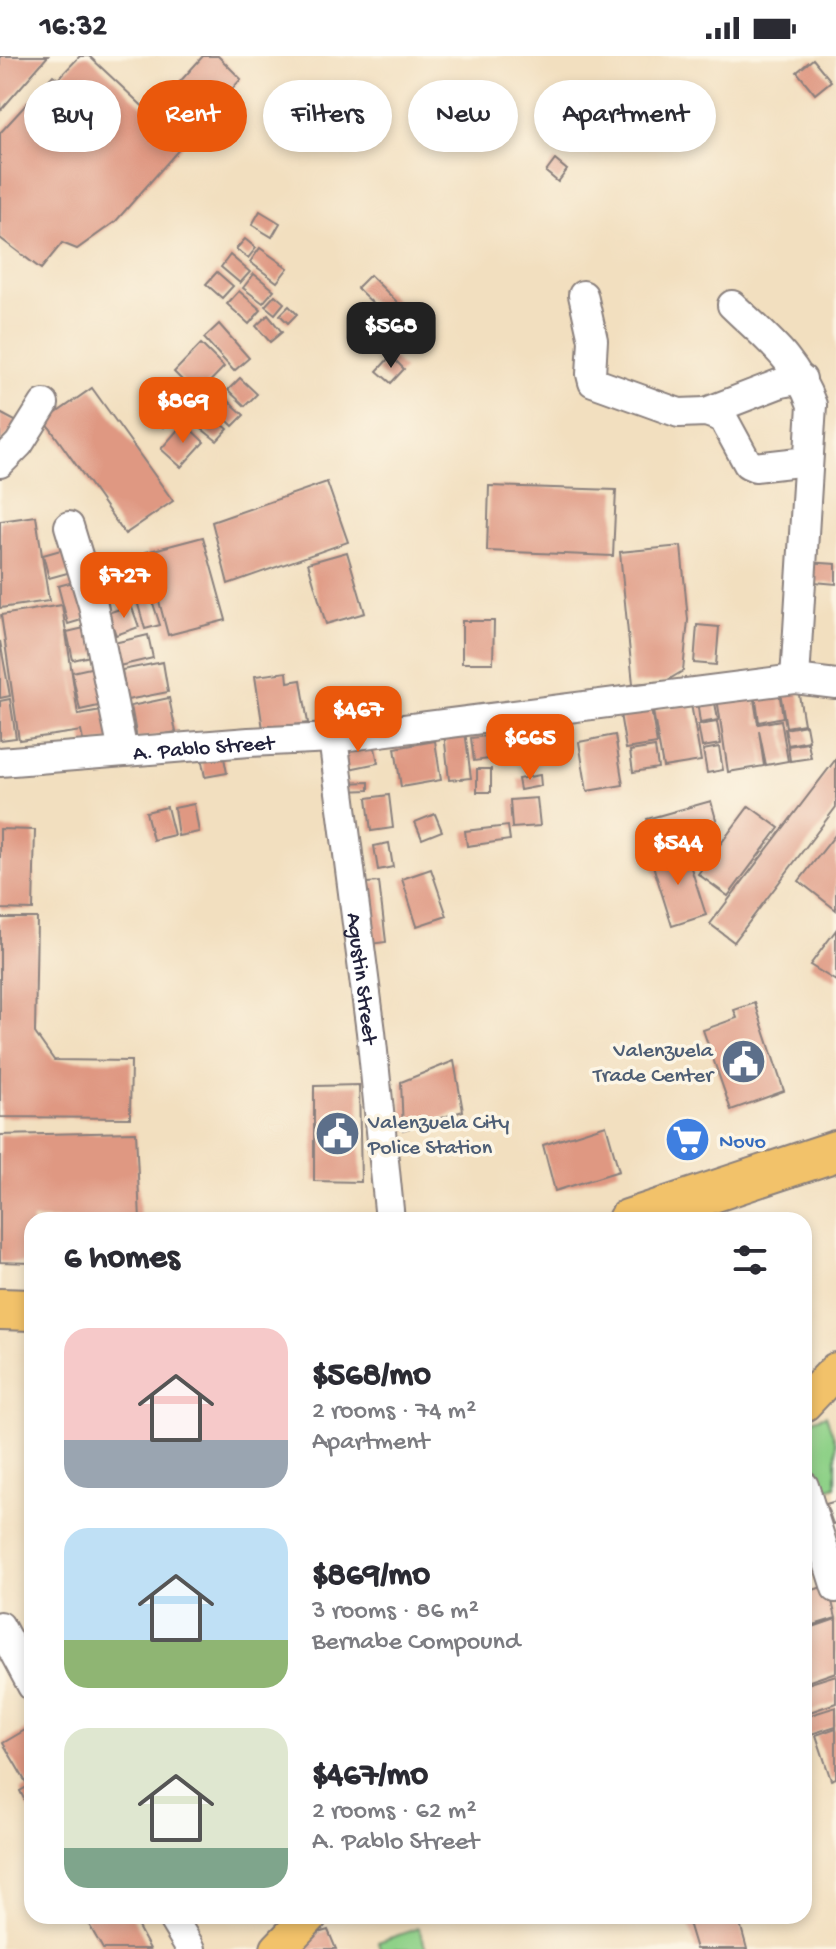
<!DOCTYPE html>
<meta charset="utf-8">
<style>
body{margin:0;font-family:"Gochi Hand",sans-serif;background:#f2f2f3;color:#2b2b33;height:100vh;display:flex;flex-direction:column;font-size:30px;white-space:nowrap}
*{box-sizing:border-box;margin:0}
p{font-size:26px;color:#7c7c81}
.icon{flex:none;width:44px;height:44px;fill:none;stroke:currentColor;stroke-width:2;stroke-linecap:round;stroke-linejoin:round}
.map{position:relative;flex:1;overflow:hidden}
.side{position:absolute;left:24px;top:1156px;width:788px;height:712px;display:flex;flex-direction:column;background:#fff;border-radius:24px;box-shadow:0 4px 12px #0003}
.side>*{flex:none}
.guide{position:absolute;left:24px;top:24px;width:788px;height:72px;display:flex;gap:16px}
.price{position:absolute;translate:-50% -68px;padding:0 18px;border-radius:16px;background:#ea580c;color:#fff;font-size:26px;line-height:52px;filter:drop-shadow(0 2px 4px #0008)}
.price::after{content:'';position:absolute;left:50%;top:48px;width:24px;height:18px;margin-left:-12px;background:inherit;clip-path:polygon(0 0,100% 0,50% 100%)}
.price.selected{background:#222;color:#fff}
ul{padding:0;list-style:none}
li{display:flex;align-items:center;gap:24px;height:200px;padding:0 40px}
li span{display:grid;place-items:center;flex:none;width:224px;height:160px;border-radius:24px;color:#555}
li>.icon{margin-inline-start:auto}
span .icon{width:96px;height:96px;fill:#fffc;stroke-width:1}
li b{font-size:34px}
h2{display:flex;justify-content:space-between;align-items:center;height:96px;padding:0 40px;font-size:34px}
.chip{padding:0 28px;border-radius:36px;background:#fff;box-shadow:0 4px 12px #0003;font-size:28px;line-height:72px}
.chip.selected{background:#ea580c;color:#fff}
.status{display:flex;justify-content:space-between;align-items:center;height:56px;padding:0 40px;background:#fff;direction:ltr}
.status svg{height:22px;fill:currentColor}
.map>svg:first-child{display:block}
</style>
<div class="status"><b>16:32</b><svg viewBox="0 0 49 12"><path d="M0 12V9h3v3zM5 12V6h3v6zM10 12V3h3v9zM15 12V0h3v12zM26 1h20v11H26zM47 4h2v5h-2z"/></svg></div>
<div class="map">
<svg width="836" height="1893" viewBox="0 0 836 1893">
<rect width="100%" height="100%" fill="#fcf5e5"/>
<filter id="ink" filterUnits="userSpaceOnUse"><feTurbulence type="fractalNoise" baseFrequency=".0125" numOctaves="2"/><feDisplacementMap in="SourceGraphic" scale="16" xChannelSelector="R" yChannelSelector="G"/><feConvolveMatrix kernelMatrix="1 2 1 2 8 2 1 2 1" color-interpolation-filters="sRGB"/></filter>
<filter id="wash" filterUnits="userSpaceOnUse"><feTurbulence type="fractalNoise" baseFrequency=".006" numOctaves="4" result="noise"/><feDisplacementMap in="SourceGraphic" scale="32" xChannelSelector="R" yChannelSelector="G"/><feGaussianBlur stdDeviation="1.8" result="paint"/><feColorMatrix in="noise" values="0 0 0 0 0 0 0 0 0 0 0 0 0 0 0 0 0 1.4 0 .05"/><feComposite in="paint" operator="in"/></filter>
<g filter="url(#wash)">
<rect width="100%" height="100%" fill="#f2dfbf"/>
<g fill="#8fd188" stroke="#587a62" stroke-width="2">
<path d="M826,1359L836,1387V1430L821,1435L804,1390V1367Z"/>
<path d="M419,1872L426,1893H380L378,1886Z"/>
</g>
<g id="blocks">
<g fill="#df9882">
<path d="M0,0H48L0,55Z"/>
<path d="M80,0H89L151,58L203,0H218L241,23L116,165L77,193L62,187L41,213L0,182V77L53,19L58,23Z"/>
<path d="M813,3L831,25L815,38L797,16Z"/>
<path d="M555,104L567,114L558,126L546,116Z"/>
<path d="M260,155L280,167L272,181L252,169Z"/>
<path d="M245,183L256,192L248,202L236,193Z"/>
<path d="M260,192L288,212L277,226L250,206Z"/>
<path d="M230,199L250,216L240,227L221,211Z"/>
<path d="M217,216L233,230L222,242L206,228Z"/>
<path d="M254,218L274,234L263,247L243,232Z"/>
<path d="M370,219L398,247L385,259L357,232Z"/>
<path d="M239,235L261,254L249,268L227,248Z"/>
<path d="M275,239L284,247L275,258L265,250Z"/>
<path d="M289,250L297,258L288,267L280,259Z"/>
<path d="M268,259L282,276L270,286L256,270Z"/>
<path d="M219,268L249,302L234,315L204,282Z"/>
<path d="M201,288L224,311L197,339L174,316Z"/>
<path d="M391,300L404,313L391,327L377,315Z"/>
<path d="M240,322L257,338L245,350L228,334Z"/>
<path d="M92,332L173,445L125,478L45,365Z"/>
<path d="M176,332L193,348L182,359L165,344Z"/>
<path d="M219,336L244,359L233,370L209,346Z"/>
<path d="M160,348L173,357L163,371L151,362Z"/>
<path d="M204,353L228,373L217,385L193,366Z"/>
<path d="M0,357L19,367L0,387Z"/>
<path d="M184,367L204,386L181,411L161,393Z"/>
<path d="M327,426L348,486L228,528L212,466Z"/>
<path d="M489,430L616,434L613,500L487,495Z"/>
<path d="M36,460L49,545L0,552V465Z"/>
<path d="M203,481L226,564L168,579L146,496Z"/>
<path d="M75,490L82,513L49,522L43,499Z"/>
<path d="M681,490L688,564L683,615L666,625L633,628L620,496Z"/>
<path d="M347,496L365,557L326,568L308,507Z"/>
<path d="M806,506L836,508V528L804,525Z"/>
<path d="M127,514L134,534L106,543L99,524Z"/>
<path d="M85,523L95,560L68,568L58,530Z"/>
<path d="M151,541L160,569L145,573L137,545Z"/>
<path d="M62,549L78,659L113,653L118,683L84,689L81,675L19,684L1,559Z"/>
<path d="M131,549L139,571L116,579L108,557Z"/>
<path d="M462,565H494L493,607H462Z"/>
<path d="M97,569L103,597L73,604L67,576Z"/>
<path d="M697,569L719,571L716,609L694,607Z"/>
<path d="M148,579L153,602L119,610L114,587Z"/>
<path d="M0,585L10,640L0,642Z"/>
<path d="M163,606L168,636L127,644L122,614Z"/>
<path d="M104,609L112,647L80,654L72,616Z"/>
<path d="M287,616L288,626L301,624L308,667L263,673L255,620Z"/>
<path d="M798,633L804,668L786,671L780,636Z"/>
<path d="M779,635L783,661L759,666L755,638Z"/>
<path d="M753,637L758,668L781,664L788,705L766,709L759,675L764,710L728,716L717,642Z"/>
<path d="M714,641L718,664L700,667L697,644Z"/>
<path d="M169,642L176,676L137,683L131,650Z"/>
<path d="M10,643L16,682L0,684V645Z"/>
<path d="M691,648L701,705L663,711L653,655Z"/>
<path d="M651,653L657,688L626,693L620,658Z"/>
<path d="M717,666L721,688L702,691L698,669Z"/>
<path d="M806,669L809,685L788,689L785,673Z"/>
<path d="M465,675L471,722L449,724L444,677Z"/>
<rect x="511" y="676" width="29" height="30"/>
<path d="M494,679L497,702L474,705L471,682Z"/>
<path d="M615,679L623,729L587,735L579,686Z"/>
<path d="M373,682L378,707L344,714L339,689Z"/>
<path d="M435,685L441,724L401,731L395,692Z"/>
<path d="M808,687L811,702L790,705L788,690Z"/>
<path d="M655,691L658,712L633,716L630,695Z"/>
<path d="M719,691L723,714L707,717L703,694Z"/>
<path d="M223,697L227,717L205,721L201,701Z"/>
<path d="M836,703V751L734,886L710,868Z"/>
<rect x="477" y="713" width="14" height="23"/>
<path d="M540,719L541,730L520,734L518,723Z"/>
<path d="M369,726V734L345,735V727Z"/>
<path d="M389,739L393,772L371,775L367,742Z"/>
<path d="M537,742L540,770L512,772L510,744Z"/>
<path d="M711,745L720,778L656,796L647,763Z"/>
<path d="M194,748L199,776L178,780L174,752Z"/>
<path d="M749,750L779,772L728,840L698,818Z"/>
<path d="M167,751L174,779L153,784L146,756Z"/>
<path d="M435,758L442,775L422,783L415,766Z"/>
<path d="M508,770L510,784L467,790L465,775Z"/>
<path d="M0,773L35,774L33,854L0,853Z"/>
<path d="M836,778V854L799,825Z"/>
<path d="M389,787L393,811L378,814L374,790Z"/>
<path d="M685,793L706,859L672,870L651,803Z"/>
<path d="M431,813L447,860L417,870L402,823Z"/>
<path d="M379,826L386,886L362,889L355,828Z"/>
<path d="M0,862H37L35,977L54,1004L131,1005L130,1062L0,1061Z"/>
<path d="M836,874V925L810,909Z"/>
<path d="M755,947L784,1035L731,1054L703,974L737,962L734,954Z"/>
<path d="M454,1005L463,1055L403,1074L401,1026Z"/>
<path d="M359,1029L361,1126L314,1125V1030Z"/>
<path d="M606,1069L619,1115L555,1135L543,1089Z"/>
<path d="M136,1076L140,1164H32V1207L0,1206V1079Z"/>
<path d="M836,1445V1467L833,1468L826,1448Z"/>
<path d="M828,1529L836,1562L804,1572V1537Z"/>
<path d="M836,1563V1616L804,1627V1574Z"/>
<path d="M836,1619V1647L804,1658V1629Z"/>
<path d="M836,1651V1670L808,1679L804,1661Z"/>
<path d="M32,1670V1725L27,1728L3,1687Z"/>
<path d="M836,1672V1722L831,1724L816,1679Z"/>
<path d="M32,1728V1759L20,1735Z"/>
<path d="M84,1860H132L150,1893H103Z"/>
<path d="M686,1860H738L747,1893H696Z"/>
<path d="M328,1874L336,1893H297L301,1882Z"/>
</g>
</g>
</g>
<g filter="url(#ink)">
<use href="#blocks" fill-opacity="0" stroke="#8a807d" stroke-width="2"/>
<g fill="none" stroke-linecap="round" stroke-linejoin="round">
<defs>
<g id="minor">
<path d="M583,239L593,284L591,318L593,326L679,357L706,356L723,362L748,408L755,411L808,405"/>
<path d="M732,249C767,283 795,302 812,349L795,623"/>
<path d="M706,356L781,327L802,323"/>
<path d="M0,407L19,388L44,348"/>
<path d="M69,470L93,549L123,696"/>
<path id="s1" d="M333,682L371,976L390,1164"/>
<path id="s2" d="M0,706L249,686L333,682L795,623L836,628"/>
<path d="M804,1430L836,1532"/>
<path d="M0,1570L32,1630"/>
<path d="M171,1860L191,1893"/>
</g>
<g id="major">
<path d="M804,1348L836,1314"/>
<path d="M278,1893L310,1860"/>
</g>
<g id="highway">
<path d="M628,1164L836,1095"/>
<path d="M0,1253L32,1254"/>
</g>
</defs>
<use href="#minor" stroke="#8a807d" stroke-width="32"/>
<use href="#major" stroke="#8a807d" stroke-width="38"/>
<use href="#highway" stroke="#8a807d" stroke-width="44"/>
<use href="#minor" stroke="#fff" stroke-width="28"/>
<use href="#major" stroke="#f2c26a" stroke-width="34"/>
<use href="#highway" stroke="#f2c26a" stroke-width="40"/>
</g>
</g>
<defs>
<symbol id="civic-disc" viewBox="-11 -11 22 22"><circle r="9.5" fill="#5c6f8a" stroke="#fcf5e5"/><path d="M-.6-6.5H3V-4.5H.6V-3L4-1V1h2V6H-6V1h2V-1L-.6-3ZM-1.2 2.5V6h2.4V2.5Z" fill="#fff"/></symbol>
<symbol id="supermarket-disc" viewBox="-11 -11 22 22"><circle r="9.5" fill="#3f7fe0" stroke="#fcf5e5"/><path d="M-6-5.5h2.5l.6 2H6L4.5 2H-2.5L-4.4-4H-6ZM-1.5 3.2a1.3 1.3 0 1 0 .1 0ZM3 3.2a1.3 1.3 0 1 0 .1 0Z" fill="#fff"/></symbol>
</defs>
<g fill-rule="evenodd">
<use href="#civic-disc" x="718" y="980" width="51" height="51"/>
<use href="#civic-disc" x="312" y="1052" width="51" height="51"/>
<use href="#supermarket-disc" x="662" y="1058" width="51" height="51"/>
</g>
<g text-anchor="middle" stroke-width="7" stroke-linejoin="round" paint-order="stroke">
<g font-size="22" fill="#22223b" stroke="#fcf5e5">
<text dy="8" stroke="none"><textPath href="#s2" startOffset="204">A. Pablo Street</textPath></text>
<text dy="8" stroke="none"><textPath href="#s1" startOffset="242">Agustin Street</textPath></text>
</g>
<g font-size="22" fill="#4e5e75" stroke="#fcf5e5" text-anchor="end">
<text x="713" y="1000">Valenzuela<tspan x="713" dy="25">Trade Center</tspan></text>
<text x="368" y="1072" text-anchor="start">Valenzuela City<tspan x="368" dy="25">Police Station</tspan></text>
</g>
<g font-size="22" fill="#366cbe" stroke="#fcf5e5" text-anchor="start">
<text x="719" y="1091">Novo</text>
</g>
</g>
</svg>
<b class="price selected" style="left:391px;top:314px">$568</b>
<b class="price" style="left:183px;top:389px">$869</b>
<b class="price" style="left:124px;top:564px">$727</b>
<b class="price" style="left:358px;top:698px">$467</b>
<b class="price" style="left:530px;top:726px">$665</b>
<b class="price" style="left:678px;top:831px">$544</b>
<div class="guide">
<a class="chip">Buy</a>
<a class="chip selected">Rent</a>
<a class="chip">Filters</a>
<a class="chip">New</a>
<a class="chip">Apartment</a>
</div>
<section class="side">
<h2>6 homes<svg class="icon" aria-label="filters" viewBox="0 0 24 24"><path d="M4 7h16M4 17h16"/><circle cx="9" cy="7" r="2"/><circle cx="15" cy="17" r="2"/></svg></h2>
<ul>
<li><span style="background:linear-gradient(#f6c9c9 70%,#9aa5b1 0)"><svg class="icon" aria-label="home" viewBox="0 0 24 24"><path d="M3 11l9-7 9 7M6 9v11h12V9"/></svg></span><div><b>$568/mo</b><p>2 rooms · 74 m²</p><p>Apartment</p></div></li>
<li><span style="background:linear-gradient(#bfe0f5 70%,#8fb573 0)"><svg class="icon" aria-label="home" viewBox="0 0 24 24"><path d="M3 11l9-7 9 7M6 9v11h12V9"/></svg></span><div><b>$869/mo</b><p>3 rooms · 86 m²</p><p>Bernabe Compound</p></div></li>
<li><span style="background:linear-gradient(#dfe7d0 75%,#7fa58c 0)"><svg class="icon" aria-label="home" viewBox="0 0 24 24"><path d="M3 11l9-7 9 7M6 9v11h12V9"/></svg></span><div><b>$467/mo</b><p>2 rooms · 62 m²</p><p>A. Pablo Street</p></div></li>
</ul>
</section>
</div>
